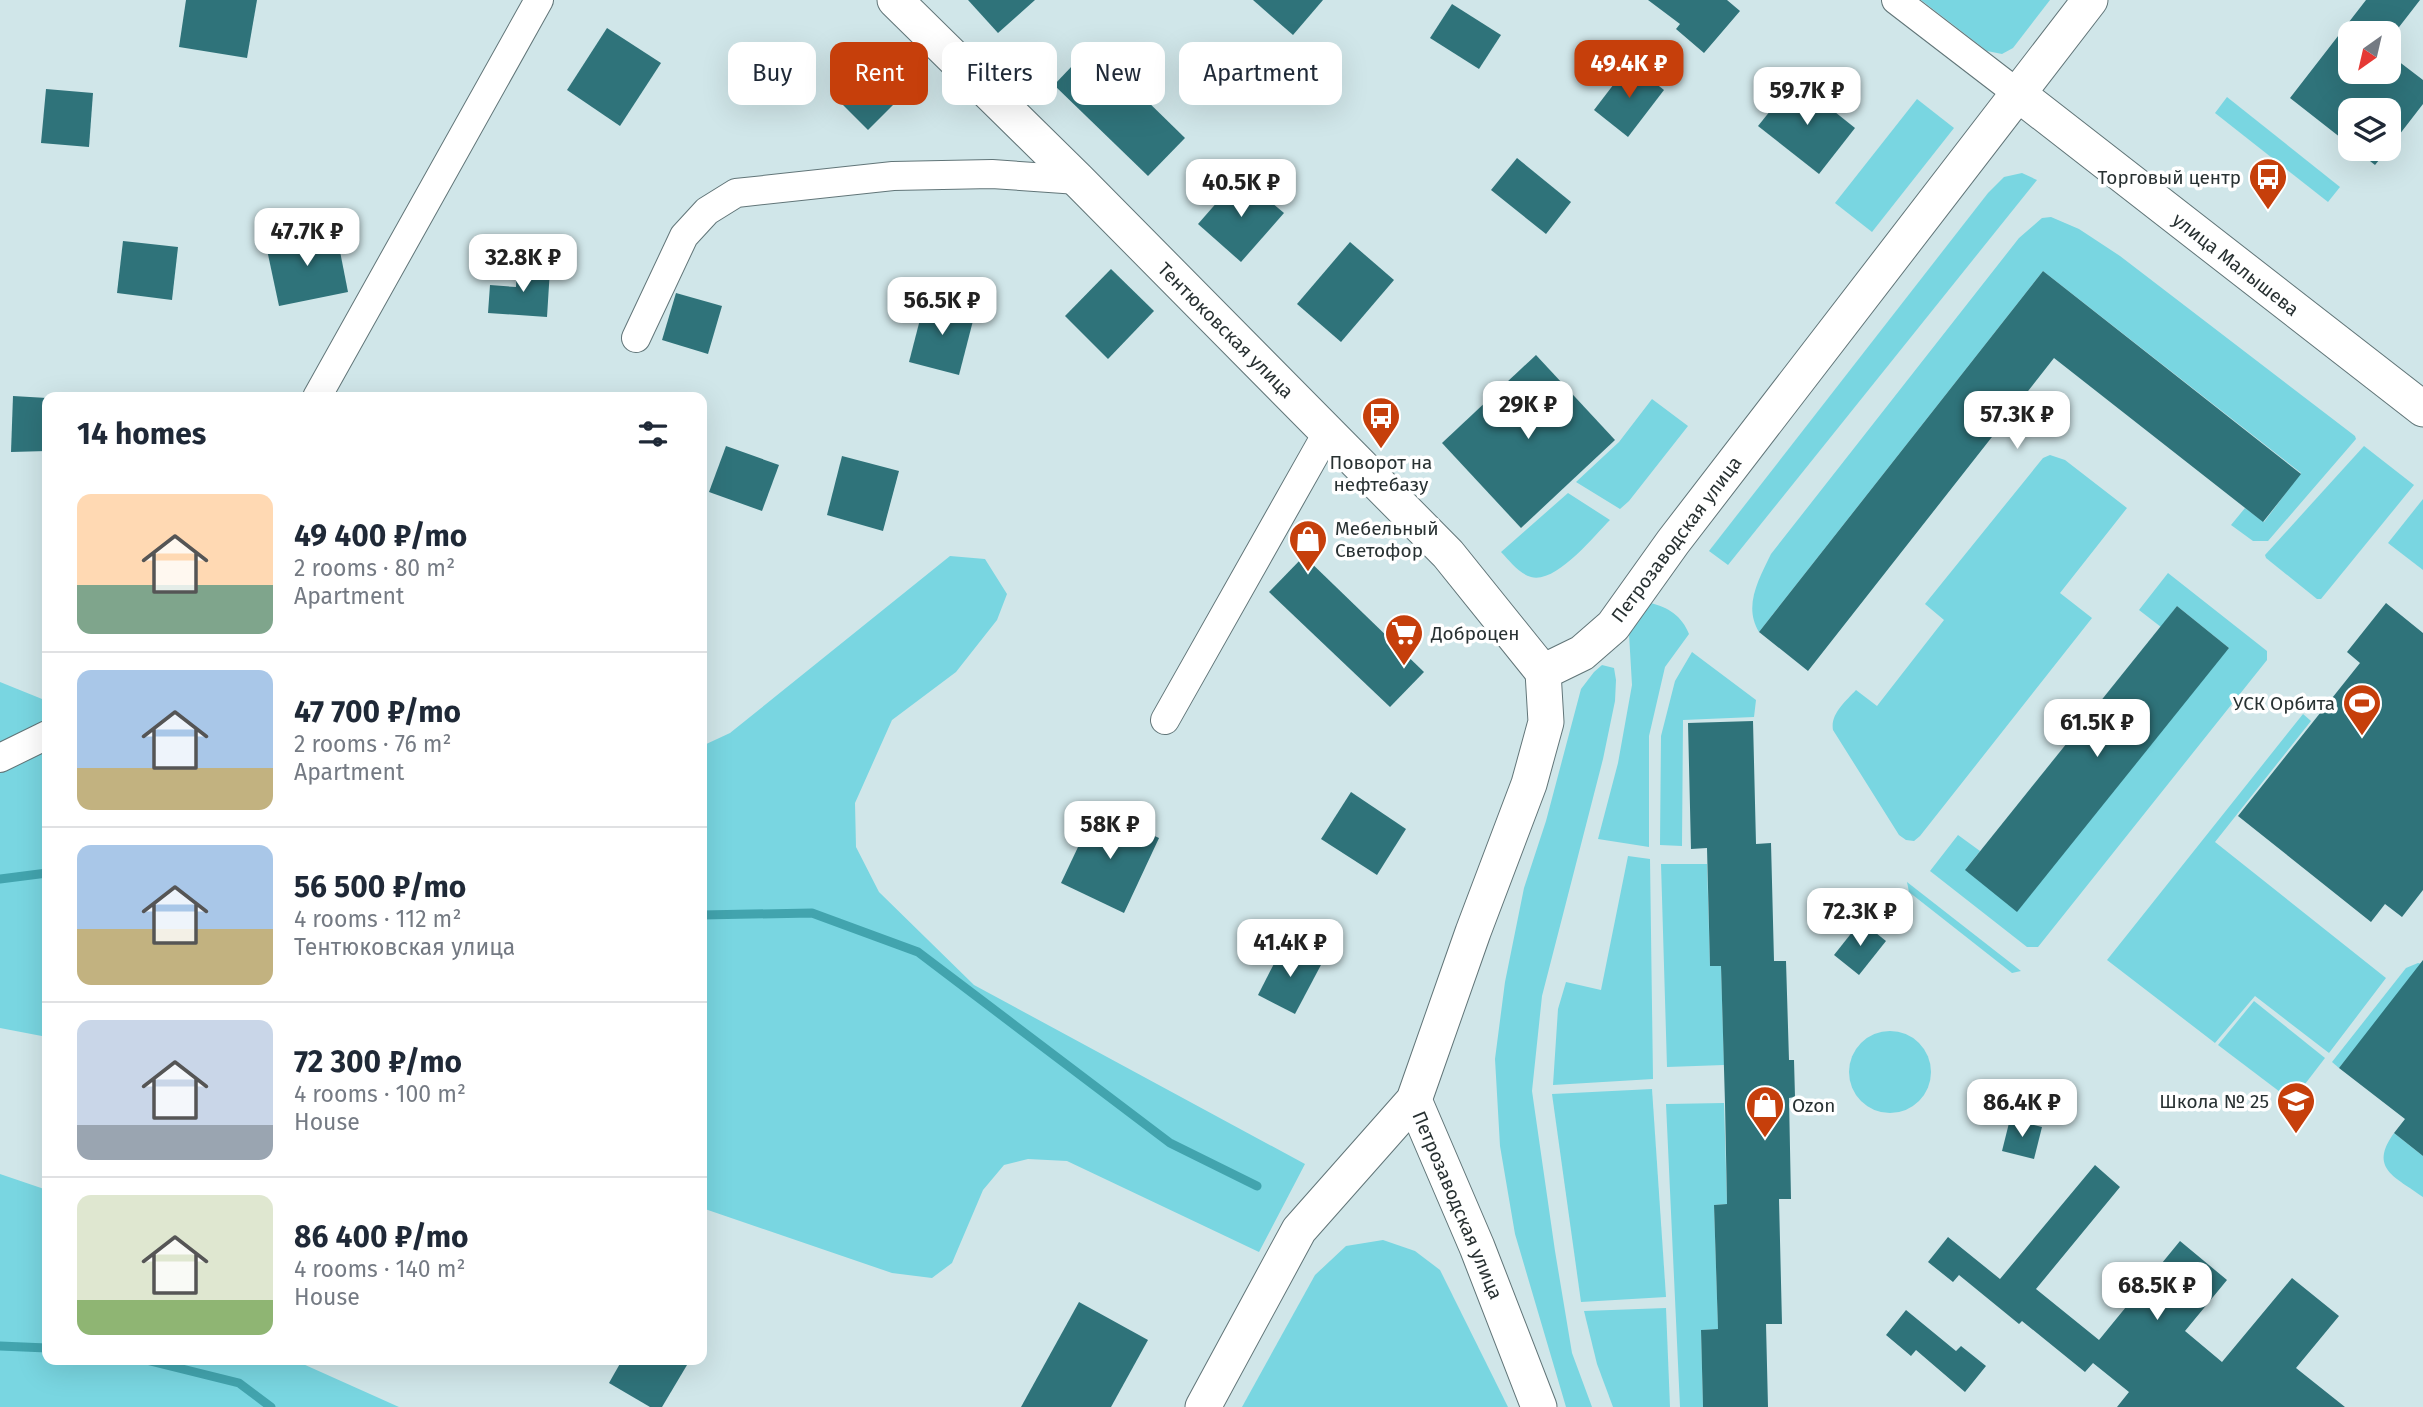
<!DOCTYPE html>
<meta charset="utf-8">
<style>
body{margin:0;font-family:"Fira Sans",sans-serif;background:#f2f2f3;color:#1f2937;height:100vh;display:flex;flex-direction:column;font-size:26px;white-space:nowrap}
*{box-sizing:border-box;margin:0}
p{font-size:23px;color:#747a83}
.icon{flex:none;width:38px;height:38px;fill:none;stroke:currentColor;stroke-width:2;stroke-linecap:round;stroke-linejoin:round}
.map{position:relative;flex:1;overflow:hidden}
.details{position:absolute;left:42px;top:392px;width:665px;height:973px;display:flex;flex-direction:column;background:#fff;border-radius:14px;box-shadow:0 7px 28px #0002}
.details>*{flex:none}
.top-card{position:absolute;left:728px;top:42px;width:665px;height:63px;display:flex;gap:14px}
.needle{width:46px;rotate:214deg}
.controls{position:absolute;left:2338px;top:21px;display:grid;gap:14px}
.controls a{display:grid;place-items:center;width:63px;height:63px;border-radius:14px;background:#fff;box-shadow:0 7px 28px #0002;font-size:35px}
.price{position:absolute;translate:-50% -60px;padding:0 16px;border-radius:14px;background:#fff;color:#222;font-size:23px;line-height:46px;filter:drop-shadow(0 2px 4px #0008)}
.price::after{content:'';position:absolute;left:50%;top:42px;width:21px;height:16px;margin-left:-10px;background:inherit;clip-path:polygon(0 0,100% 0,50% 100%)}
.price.selected{background:#c63f0b;color:#fff}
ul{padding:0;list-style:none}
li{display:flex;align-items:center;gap:21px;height:175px;padding:0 35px}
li+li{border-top:2px solid #e0e1e3}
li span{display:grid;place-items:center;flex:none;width:196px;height:140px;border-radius:14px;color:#555}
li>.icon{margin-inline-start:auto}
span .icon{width:84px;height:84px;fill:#fffc;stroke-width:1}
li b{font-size:30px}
h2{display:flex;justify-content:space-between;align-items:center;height:84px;padding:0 35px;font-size:30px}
.chip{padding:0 24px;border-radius:14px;background:#fff;box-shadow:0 7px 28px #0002;font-size:24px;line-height:63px}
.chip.selected{background:#c63f0b;color:#fff}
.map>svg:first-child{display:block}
</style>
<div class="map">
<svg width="2423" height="1407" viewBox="0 0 2423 1407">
<rect width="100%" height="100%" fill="#d0e6e9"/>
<g fill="#79d6e1">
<path d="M1921,0H2050L2013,48L2002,54L1987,51Z"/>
<path d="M2227,97L2340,187L2328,202L2215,113Z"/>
<path d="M1917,99L1954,128L1872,232L1835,203Z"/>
<path d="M2022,173L2037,180L1728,565L1709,551L1988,193L2004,177Z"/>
<path d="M2051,217L2079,229L2120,256L2355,436L2356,439L2268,541H2253L2231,525L2245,508L2264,522L2301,473L2043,271L1759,632C1743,606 1759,579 1771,554L2019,238L2042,218Z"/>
<path d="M1652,399L1688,426L1629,501L1620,509L1576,482L1619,442Z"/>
<path d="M2364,446L2414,485L2321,599H2317L2266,558L2265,555Z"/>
<path d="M2050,455L2065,460L2127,508L2060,593L2092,618L1920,836L1914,841L1906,840L1899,835L1833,730C1830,714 1846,701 1856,690L1877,706L1944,620L1925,604L2043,458Z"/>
<path d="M1568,493L1610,520C1594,536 1556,584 1531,577C1518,573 1510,561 1501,552Z"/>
<path d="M2423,499V570L2388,543Z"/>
<path d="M950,556L985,559L1007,594L997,620L956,672L892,720L855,803L856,847L879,892L974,985L1305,1164L1259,1252L1067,1161L1028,1159L1004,1165L983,1190L952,1263L932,1278L892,1273L702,1208V746L730,733Z"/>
<path d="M2168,573L2267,651V660L2038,947H2027L1930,871L1958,835L1980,851L1965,870L2229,648L2177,606L2161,627L2139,610Z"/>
<path d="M1650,603C1668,607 1682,616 1689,634L1665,667L1649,736V847L1598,839L1618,763L1632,685L1629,634Z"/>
<path d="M1692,652L1756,700L1754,717L1683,720L1682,846L1660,845L1661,736L1675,681Z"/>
<path d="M1602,665L1614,668L1616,680L1615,701L1603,759L1542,996L1532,1091L1555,1251L1572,1353L1592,1407H1566L1515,1234L1500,1146L1495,1059L1505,982L1524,888L1546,821L1581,689L1594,672Z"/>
<path d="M0,682L47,701V1037L0,1028Z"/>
<path d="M2303,714L2311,721L2215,842L2386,978L2329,1053L2255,996L2215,1043L2107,960Z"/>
<path d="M1628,856L1650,859L1653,1079L1553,1085L1558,1009L1566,982L1601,990Z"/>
<path d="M1661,864H1707L1710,966H1721L1724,1065L1667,1067Z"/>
<path d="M1907,882L2021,971L2012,973L1909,892Z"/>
<path d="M2418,963L2423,964L2339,1068L2332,1062L2406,968Z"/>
<path d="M2254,1001L2325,1058L2292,1101L2218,1045Z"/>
<circle cx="1890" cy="1072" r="41"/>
<path d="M1652,1089L1666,1297L1581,1302L1552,1094Z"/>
<path d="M1724,1103L1727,1204L1714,1205L1718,1329L1701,1330L1703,1407H1680L1666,1104Z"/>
<path d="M2394,1133L2423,1156V1197C2396,1177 2368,1169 2394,1133Z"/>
<path d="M0,1174L47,1190V1360H300L303,1364L399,1407H0Z"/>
<path d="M1383,1240L1415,1251L1440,1270L1508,1407H1242L1315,1275L1346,1246Z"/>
<path d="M1666,1308L1670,1407H1613L1597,1364L1584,1311Z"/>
</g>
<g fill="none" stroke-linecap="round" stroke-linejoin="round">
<g stroke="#42a4ae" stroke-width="9">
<path d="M0,879L47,873"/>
<path d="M702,915L812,913L918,952L1170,1143L1257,1186"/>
<path d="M0,1346L47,1348"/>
<path d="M146,1360L239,1383L271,1407"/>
</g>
</g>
<g fill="#2f737a">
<path d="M186,0H257L247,58L179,47Z"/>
<path d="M968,0H1035L998,33Z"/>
<path d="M1253,0H1323L1293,35Z"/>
<path d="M1648,0H1727L1740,11L1704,53L1676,29L1680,24Z"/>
<path d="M2366,0H2420L2389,40V33H2350V72H2389V54L2423,80V104L2389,148V110H2350V145L2290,98Z"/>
<path d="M1452,4L1501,35L1479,69L1430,38Z"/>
<path d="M607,28L661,63L620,126L567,90Z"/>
<path d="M1091,46L1185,138L1148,176L1054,85Z"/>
<path d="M869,54L907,91L868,130L831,93Z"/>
<path d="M1630,63L1664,90L1628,137L1594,110Z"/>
<path d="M1795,80L1855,128L1819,174L1758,126Z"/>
<path d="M46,89L93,93L89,147L41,143Z"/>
<path d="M2355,149H2388L2375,165Z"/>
<path d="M1517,158L1571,202L1546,234L1491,190Z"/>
<path d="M1240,176L1284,213L1241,262L1198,224Z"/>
<path d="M336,231L348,292L279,306L266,245Z"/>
<path d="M123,241L178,247L172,300L117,293Z"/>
<path d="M1350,242L1394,280L1341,342L1297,304Z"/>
<path d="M517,266L550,269L547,317L488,313L490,285L516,287Z"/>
<path d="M1111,269L1154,311L1108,359L1065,316Z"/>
<path d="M2043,271L2301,474L2263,522L2054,358L1808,671L1759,632Z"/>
<path d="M676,293L722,306L708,354L662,340Z"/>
<path d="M925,300L975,313L959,375L909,362Z"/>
<path d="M1536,355L1615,440L1521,528L1442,443Z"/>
<path d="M13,396L47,398V451L11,452Z"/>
<path d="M726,446L779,465L762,511L709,492Z"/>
<path d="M842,456L899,471L883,531L827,515Z"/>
<path d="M1304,556L1424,672L1390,707L1269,592Z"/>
<path d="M2386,603L2423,633V890L2402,917L2385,904L2371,922L2238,816L2360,663L2347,652Z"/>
<path d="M2177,606L2229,648L2017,912L1965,870Z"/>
<path d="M1753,721L1756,844L1771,843L1774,961H1786L1789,1060H1794L1795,1097L1789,1098L1791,1199H1779L1782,1324H1766L1768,1407H1703L1701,1330L1718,1329L1714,1205L1727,1204L1725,1103L1721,966H1710L1707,848L1691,849L1688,723Z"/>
<path d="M1351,792L1406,829L1377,875L1321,839Z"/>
<path d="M1096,809L1159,838L1124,913L1061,883Z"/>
<path d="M1861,921L1886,941L1859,975L1834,955Z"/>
<path d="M1284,944L1322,963L1295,1014L1258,995Z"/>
<path d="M2423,960V1156L2394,1133L2405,1119L2339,1068Z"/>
<path d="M2010,1119L2042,1127L2034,1159L2002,1151Z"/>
<path d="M2095,1165L2120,1187L2036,1289L2099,1340L2180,1241L2227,1280L2185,1331L2222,1362L2292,1278L2339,1316L2296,1368L2345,1407H2117L2129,1392L2093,1363L2085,1372L2022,1321L2019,1324L1959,1275L1953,1282L1928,1262L1948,1237L2000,1279Z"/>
<path d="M1079,1302L1148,1340L1111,1407H1021Z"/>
<path d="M1906,1310L1956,1351L1961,1346L1986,1366L1965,1392L1916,1350L1911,1356L1886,1335Z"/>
<path d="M622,1360H690L662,1407H650L609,1383Z"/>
</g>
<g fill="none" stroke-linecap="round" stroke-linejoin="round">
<defs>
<g id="minor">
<path d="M1896,0L2017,93"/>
<path d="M636,338L684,236L707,211L736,193L893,176L992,174L1078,180"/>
<path d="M317,397L539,0"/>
<path d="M1165,720L1327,433"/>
<path d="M0,758L47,735"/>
</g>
<g id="tertiary">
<path d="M895,0L1078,180L1448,554L1543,672"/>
<path d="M2017,93L2423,409"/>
<path d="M1543,672L1582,653L1613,626L1673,542L2090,0"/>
<path d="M1414,1100L1477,1247L1539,1407"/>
<path d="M1203,1407L1299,1230L1414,1100L1473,932L1529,784L1546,722L1543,672"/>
</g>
</defs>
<use href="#minor" stroke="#617578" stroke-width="30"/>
<use href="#tertiary" stroke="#617578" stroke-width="37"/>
<use href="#minor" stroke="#fff" stroke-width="28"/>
<use href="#tertiary" stroke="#fff" stroke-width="35"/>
</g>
<defs>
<symbol id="bus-pin" viewBox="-11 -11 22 30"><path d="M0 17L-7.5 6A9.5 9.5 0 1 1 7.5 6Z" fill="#c63f0b" stroke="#fff"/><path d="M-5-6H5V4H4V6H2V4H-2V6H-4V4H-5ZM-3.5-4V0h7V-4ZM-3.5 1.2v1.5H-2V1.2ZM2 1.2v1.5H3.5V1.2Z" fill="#fff"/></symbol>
<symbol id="shop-pin" viewBox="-11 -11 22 30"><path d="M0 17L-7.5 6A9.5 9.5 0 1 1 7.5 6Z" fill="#c63f0b" stroke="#fff"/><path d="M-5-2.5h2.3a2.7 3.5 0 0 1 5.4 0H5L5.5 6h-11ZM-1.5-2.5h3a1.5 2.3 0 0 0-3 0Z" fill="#fff"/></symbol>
<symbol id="supermarket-pin" viewBox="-11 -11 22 30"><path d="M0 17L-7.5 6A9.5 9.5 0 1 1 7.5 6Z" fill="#c63f0b" stroke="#fff"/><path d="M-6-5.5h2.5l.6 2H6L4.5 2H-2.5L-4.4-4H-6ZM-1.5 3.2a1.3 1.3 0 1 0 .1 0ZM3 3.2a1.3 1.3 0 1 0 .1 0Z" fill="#fff"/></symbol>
<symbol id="stadium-pin" viewBox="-11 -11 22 30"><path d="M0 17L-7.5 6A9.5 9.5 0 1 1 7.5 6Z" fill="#c63f0b" stroke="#fff"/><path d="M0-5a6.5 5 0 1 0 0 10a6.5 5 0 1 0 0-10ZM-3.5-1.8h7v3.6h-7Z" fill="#fff"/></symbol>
<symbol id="school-pin" viewBox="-11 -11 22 30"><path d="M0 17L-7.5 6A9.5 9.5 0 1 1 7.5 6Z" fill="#c63f0b" stroke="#fff"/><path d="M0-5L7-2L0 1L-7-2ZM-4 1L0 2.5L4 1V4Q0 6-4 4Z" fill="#fff"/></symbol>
</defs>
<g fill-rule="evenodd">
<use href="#bus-pin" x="2246" y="155" width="44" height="60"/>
<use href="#bus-pin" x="1359" y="394" width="44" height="60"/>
<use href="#shop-pin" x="1286" y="517" width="44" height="60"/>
<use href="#supermarket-pin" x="1382" y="611" width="44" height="60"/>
<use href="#stadium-pin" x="2340" y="681" width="44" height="60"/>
<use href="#school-pin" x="2274" y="1079" width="44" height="60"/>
<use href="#shop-pin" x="1743" y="1083" width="44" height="60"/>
</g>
<g text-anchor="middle" stroke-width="7" stroke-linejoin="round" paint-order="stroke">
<g font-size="19" fill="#283132" stroke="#fff" text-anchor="end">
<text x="2241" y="184">Торговый центр</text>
<text x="1381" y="469" text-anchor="middle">Поворот на<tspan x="1381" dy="22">нефтебазу</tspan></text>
<text x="1335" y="535" text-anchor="start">Мебельный<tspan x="1335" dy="22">Светофор</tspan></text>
<text x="1431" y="640" text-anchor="start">Доброцен</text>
<text x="2335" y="710">УСК Орбита</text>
<text x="2269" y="1108">Школа № 25</text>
<text x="1792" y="1112" text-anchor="start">Ozon</text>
</g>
<g font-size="19" fill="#283132" stroke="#fff">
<text transform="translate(2236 264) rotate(38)" y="7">улица Малышева</text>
<text transform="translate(1226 330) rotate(45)" y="7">Тентюковская улица</text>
<text transform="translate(1676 539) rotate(-53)" y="7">Петрозаводская улица</text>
<text transform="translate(1458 1205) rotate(67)" y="7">Петрозаводская улица</text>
</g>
</g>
</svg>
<div class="controls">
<a><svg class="needle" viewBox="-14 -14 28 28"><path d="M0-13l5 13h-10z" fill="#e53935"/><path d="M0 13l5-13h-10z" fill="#747a83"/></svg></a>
<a><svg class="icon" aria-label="layers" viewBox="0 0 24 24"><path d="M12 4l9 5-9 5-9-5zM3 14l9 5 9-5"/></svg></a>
</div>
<b class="price selected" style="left:1629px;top:100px">49.4K ₽</b>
<b class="price" style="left:1807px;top:127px">59.7K ₽</b>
<b class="price" style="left:1241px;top:219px">40.5K ₽</b>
<b class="price" style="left:307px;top:268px">47.7K ₽</b>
<b class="price" style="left:523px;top:294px">32.8K ₽</b>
<b class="price" style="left:942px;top:337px">56.5K ₽</b>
<b class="price" style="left:1528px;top:441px">29K ₽</b>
<b class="price" style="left:2017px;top:451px">57.3K ₽</b>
<b class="price" style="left:2097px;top:759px">61.5K ₽</b>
<b class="price" style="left:1110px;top:861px">58K ₽</b>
<b class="price" style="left:1860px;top:948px">72.3K ₽</b>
<b class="price" style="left:1290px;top:979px">41.4K ₽</b>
<b class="price" style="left:2022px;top:1139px">86.4K ₽</b>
<b class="price" style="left:2157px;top:1322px">68.5K ₽</b>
<div class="top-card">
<a class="chip">Buy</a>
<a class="chip selected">Rent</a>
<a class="chip">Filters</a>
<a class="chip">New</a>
<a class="chip">Apartment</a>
</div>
<section class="details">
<h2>14 homes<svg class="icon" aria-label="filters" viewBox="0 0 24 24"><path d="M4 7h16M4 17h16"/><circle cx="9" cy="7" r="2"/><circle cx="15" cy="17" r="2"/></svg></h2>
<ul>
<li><span style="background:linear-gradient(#ffd9b3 65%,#7fa58c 0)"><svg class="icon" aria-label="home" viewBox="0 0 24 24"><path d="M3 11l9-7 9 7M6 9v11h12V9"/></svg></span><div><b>49 400 ₽/mo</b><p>2 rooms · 80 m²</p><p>Apartment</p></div></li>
<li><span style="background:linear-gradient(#a9c7e8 70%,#c2b280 0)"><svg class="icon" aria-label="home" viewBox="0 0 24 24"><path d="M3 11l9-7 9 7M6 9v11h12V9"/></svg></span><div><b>47 700 ₽/mo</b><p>2 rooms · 76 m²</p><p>Apartment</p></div></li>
<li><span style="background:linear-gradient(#a9c7e8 60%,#c2b280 0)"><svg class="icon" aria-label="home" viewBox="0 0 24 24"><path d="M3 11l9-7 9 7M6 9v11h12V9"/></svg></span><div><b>56 500 ₽/mo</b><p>4 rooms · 112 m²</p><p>Тентюковская улица</p></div></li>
<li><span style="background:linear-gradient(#c9d6e8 75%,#9aa5b1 0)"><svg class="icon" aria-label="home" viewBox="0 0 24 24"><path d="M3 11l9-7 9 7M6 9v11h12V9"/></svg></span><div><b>72 300 ₽/mo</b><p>4 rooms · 100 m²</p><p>House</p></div></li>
<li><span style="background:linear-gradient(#dfe7d0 75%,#8fb573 0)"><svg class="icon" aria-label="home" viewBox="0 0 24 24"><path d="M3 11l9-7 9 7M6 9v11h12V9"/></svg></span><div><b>86 400 ₽/mo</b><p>4 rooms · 140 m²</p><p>House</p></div></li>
</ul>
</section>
</div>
